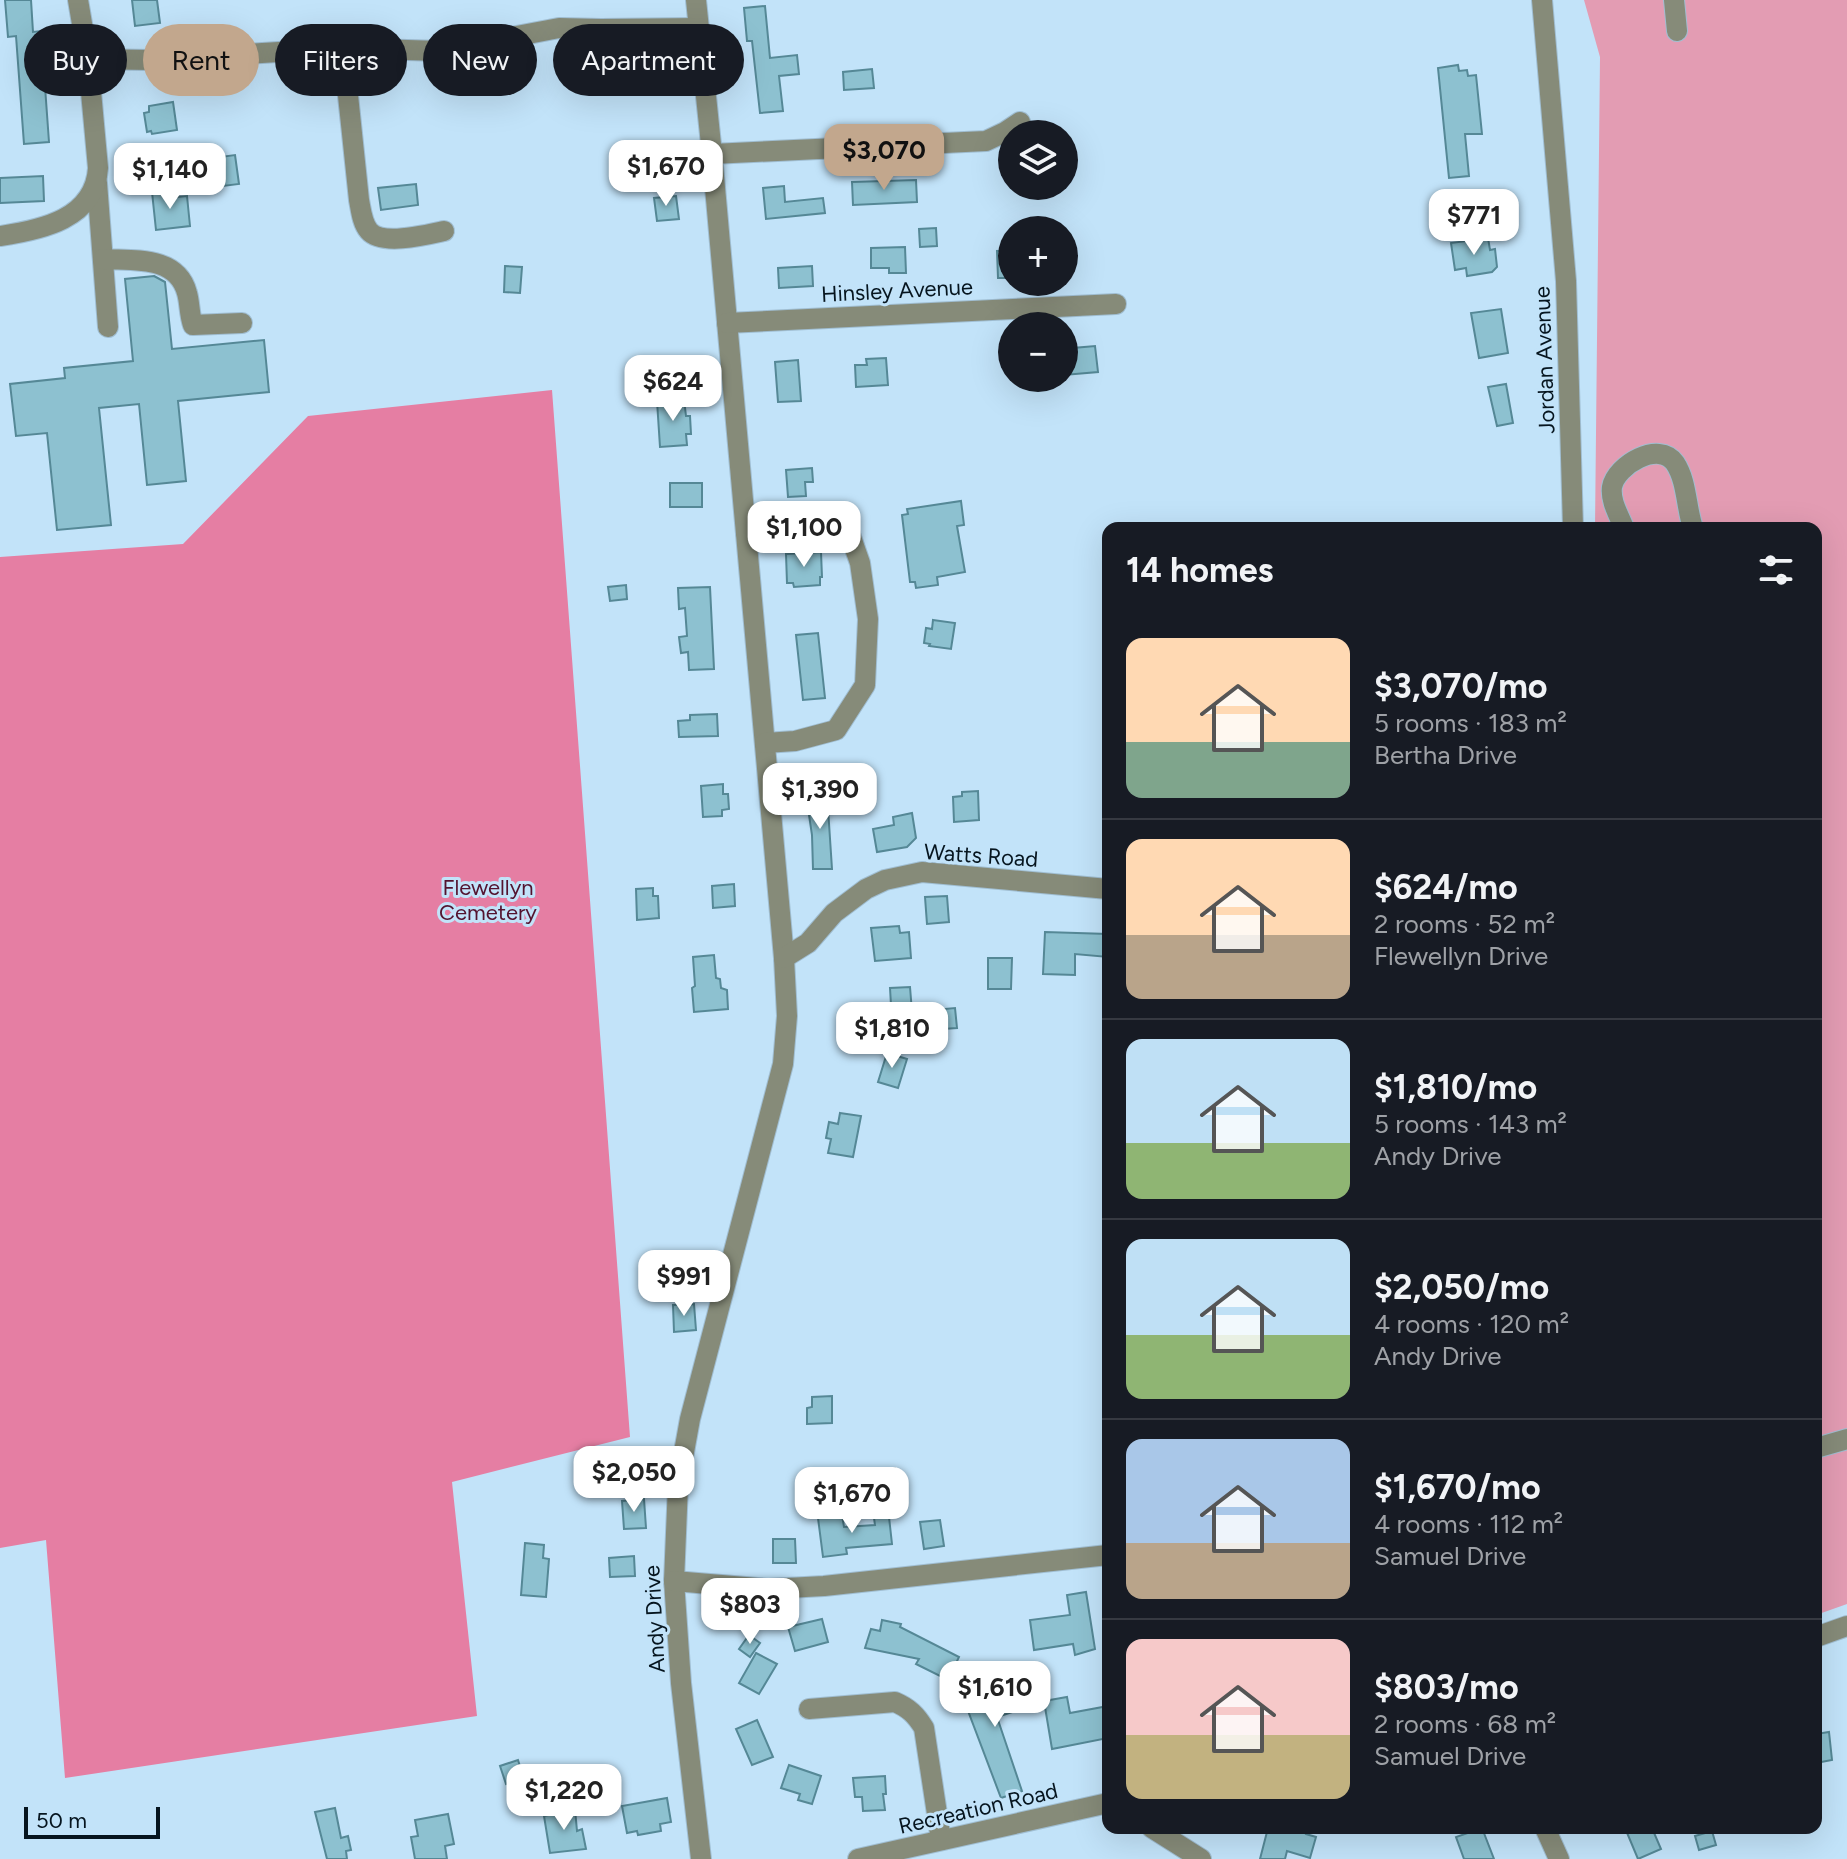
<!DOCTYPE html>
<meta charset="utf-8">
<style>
body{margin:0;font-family:Figtree,sans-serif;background:#242831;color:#f1f3f6;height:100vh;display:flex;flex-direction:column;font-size:30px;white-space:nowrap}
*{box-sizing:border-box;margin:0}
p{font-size:26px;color:#9ea1a6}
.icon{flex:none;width:44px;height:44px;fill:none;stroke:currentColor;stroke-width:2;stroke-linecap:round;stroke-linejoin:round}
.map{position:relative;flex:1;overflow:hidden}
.drawer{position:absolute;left:1102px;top:522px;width:720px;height:1312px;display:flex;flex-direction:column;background:#171b24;border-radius:16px;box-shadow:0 8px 32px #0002}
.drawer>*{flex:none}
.banner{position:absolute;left:24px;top:24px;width:760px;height:72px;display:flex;gap:16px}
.buttons{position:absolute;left:998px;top:120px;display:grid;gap:16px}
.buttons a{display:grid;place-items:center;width:80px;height:80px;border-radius:50%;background:#171b24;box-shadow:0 8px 32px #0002;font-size:40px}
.scale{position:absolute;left:24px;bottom:20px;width:136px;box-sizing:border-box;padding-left:8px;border:4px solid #06151f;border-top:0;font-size:22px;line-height:28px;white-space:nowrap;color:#06151f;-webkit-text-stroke:6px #c2e3f9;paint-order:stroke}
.price{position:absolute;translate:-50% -68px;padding:0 18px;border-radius:16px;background:#fff;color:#222;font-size:26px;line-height:52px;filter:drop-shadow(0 2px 4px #0008)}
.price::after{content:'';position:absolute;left:50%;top:48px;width:24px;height:18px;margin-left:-12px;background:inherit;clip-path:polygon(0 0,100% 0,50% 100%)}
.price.current{background:#c2a78d;color:#111}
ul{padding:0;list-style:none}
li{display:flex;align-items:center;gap:24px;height:200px;padding:0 24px}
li+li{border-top:2px solid #363941}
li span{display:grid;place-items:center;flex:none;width:224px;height:160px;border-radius:16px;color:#555}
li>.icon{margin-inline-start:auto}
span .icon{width:96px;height:96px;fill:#fffc;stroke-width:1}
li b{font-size:34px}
h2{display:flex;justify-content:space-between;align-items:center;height:96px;padding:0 24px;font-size:34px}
.pill{padding:0 28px;border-radius:36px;background:#171b24;box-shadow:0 8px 32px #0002;font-size:28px;line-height:72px}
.pill.current{background:#c2a78d;color:#111}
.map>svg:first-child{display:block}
</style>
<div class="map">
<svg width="1847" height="1859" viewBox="0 0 1847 1859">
<rect width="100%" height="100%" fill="#c2e3f9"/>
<path fill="#e39cb3" d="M1584,0H1847V1604L1816,1615V528H1595L1600,57Z"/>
<path fill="#e57ea3" d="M552,390L630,1437L452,1482L477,1716L65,1778L46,1540L0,1548V557L183,544L308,416Z"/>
<g fill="#8dc1d0" stroke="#558896" stroke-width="2">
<path d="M5,0H31L33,32L41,31L49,142L24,144L16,36L8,37Z"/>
<path d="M132,0H157L160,23L135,26Z"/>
<path d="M765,6L770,58L797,55L799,74L779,76L783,111L760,113L752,41H747L744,8Z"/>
<path d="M1458,65L1459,71L1467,70L1468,76L1476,75L1482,134H1465L1469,176L1449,178L1438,68Z"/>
<path d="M491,67L493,88L457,92L455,69Z"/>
<path d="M872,69L874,88L844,90L843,72Z"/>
<path d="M173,102L177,130L152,134L151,131L147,132L144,113L149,112V106Z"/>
<path d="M235,155L239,184L223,186L220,157Z"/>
<path d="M43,176L44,201L0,203V178Z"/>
<path d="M916,180L917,202L853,205L852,182Z"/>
<path d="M416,184L418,205L381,210L378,188Z"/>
<path d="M784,186L785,202L823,198L825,213L766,219L763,188Z"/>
<path d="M168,191L169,198L187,196L190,226L156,230L152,192Z"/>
<path d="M676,196L679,219L657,221L654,198Z"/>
<path d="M936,228L937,246L920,247L919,229Z"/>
<path d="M1488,238L1490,250L1495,249L1497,267L1492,272L1467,276L1466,268L1455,270L1451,243Z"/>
<path d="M905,247L906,273H889V268H871V248Z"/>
<path d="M1012,250V278H998L997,251Z"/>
<path d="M505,266L522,267L520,293L504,292Z"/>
<path d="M812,266L813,286L779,288L778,268Z"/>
<path d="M154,276L165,282L172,349L264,340L269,392L178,401L186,481L147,485L139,404L99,408L111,525L57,530L47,433L16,436L10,384L65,378L64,368L133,361L125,279Z"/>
<path d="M1501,309L1508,353L1479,358L1471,313Z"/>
<path d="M1095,346L1098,372L1064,375V354L1073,353V348Z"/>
<path d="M886,358L888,385L856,387L855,365H867L866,359Z"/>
<path d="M798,360L801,401L778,402L775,362Z"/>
<path d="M1506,384L1513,423L1497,426L1488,387Z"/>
<path d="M684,399L686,416H690L691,434H686L687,445L660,447L657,401Z"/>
<path d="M812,468L813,482H805L806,496L788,497L786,470Z"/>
<rect x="670" y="483" width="32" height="24"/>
<path d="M961,501L964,525L957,526L965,572L937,577L938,585L916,588L915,582H910L902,515L908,514L907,509Z"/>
<path d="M821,552L822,577H820V585L794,587L793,583H787L786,554Z"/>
<path d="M626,585L627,599L610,601L608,587Z"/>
<path d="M710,587L714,669L689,670L688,652L681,653L679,637L687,636L685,608L679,609L678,588Z"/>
<path d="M933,620L955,623L951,649L929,646L930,644L924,643L926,628L932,629Z"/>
<path d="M818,633L825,698L803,700L796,635Z"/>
<path d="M717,714L718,736L679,737L678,721L690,720V715Z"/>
<path d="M723,784V794H728L729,809L722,810V816L703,817L701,786Z"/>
<path d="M978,791L979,820L954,822L953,797L962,796V792Z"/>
<path d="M827,793L832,869H813L812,835L806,795Z"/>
<path d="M912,813L916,838L907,847L877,852L873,829L894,825L893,817Z"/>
<path d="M734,884L735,906L713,908L712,886Z"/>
<path d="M653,888V896H658L659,918L637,920L636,889Z"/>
<path d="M947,896L949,922L927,924L925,897Z"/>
<path d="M899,926L900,933L909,932L911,958L875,961L871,928Z"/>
<path d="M1045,932L1108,934V957L1075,954V975L1043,974Z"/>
<path d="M714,955L716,978L720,979L721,988L727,990L728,1009L694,1012L692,988L695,986L693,957Z"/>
<path d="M988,958H1012L1011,989H988Z"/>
<path d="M910,987L912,1012L955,1008L957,1028L943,1029V1027L893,1030L892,1020H888L887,1005H891L890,988Z"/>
<path d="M887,1053L907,1059L898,1088L878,1082Z"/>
<path d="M840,1113L861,1116L853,1157L828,1153L831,1139L826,1138L829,1122L838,1124Z"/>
<path d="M694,1304L696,1330L674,1332L673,1305Z"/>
<path d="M832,1396V1423L807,1424V1408L812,1407V1397Z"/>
<path d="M895,1468L897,1491L878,1493L876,1469Z"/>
<path d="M644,1499L646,1528L624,1529L622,1501Z"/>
<path d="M842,1515L844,1527L875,1525L874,1518L889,1517L892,1544L846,1548L847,1554L823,1557L818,1518Z"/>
<path d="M940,1520L944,1546L924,1549L920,1522Z"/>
<path d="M773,1539H795L796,1563H773Z"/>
<path d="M525,1543L544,1545L543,1558L549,1559L546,1597L521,1595Z"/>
<path d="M634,1556L635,1576L610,1577L609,1558Z"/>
<path d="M1086,1592L1095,1649L1075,1655L1073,1644L1034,1650L1030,1620L1070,1615L1067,1595Z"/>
<path d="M822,1619L828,1642L795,1651L788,1627Z"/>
<path d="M882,1620L901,1624L900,1627L959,1657L948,1680L916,1664L919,1659L865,1648L871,1629L880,1631Z"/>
<path d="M749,1635L760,1643L750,1657L739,1649Z"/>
<path d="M756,1653L777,1664L759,1694L739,1683Z"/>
<path d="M980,1679L984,1692L1001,1686L1003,1690L1020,1684L1028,1707L997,1717L1022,1791L1001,1798L959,1687Z"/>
<path d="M1067,1697L1070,1713L1108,1706V1738L1052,1749L1044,1701Z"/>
<path d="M757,1720L773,1757L752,1765L736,1729Z"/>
<path d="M1829,1732L1832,1760L1816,1763V1734Z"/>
<path d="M518,1760L524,1779L506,1784L500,1766Z"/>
<path d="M789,1765L821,1776L812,1804L798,1800L800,1794L781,1788Z"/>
<path d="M885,1776L886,1794H883L885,1810L863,1811L862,1797H855L853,1778Z"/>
<path d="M667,1798L671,1822L660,1824L661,1831L638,1835L637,1831L627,1833L622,1806Z"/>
<path d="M335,1808L341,1838L348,1836L351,1850L346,1851L347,1859H327L315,1812Z"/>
<path d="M575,1809L577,1831L582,1829L586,1849L550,1853L544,1816Z"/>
<path d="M448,1814L454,1844L445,1846L447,1859H415L411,1837L418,1836L415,1820Z"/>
<path d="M1268,1828H1308L1306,1834L1316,1837L1310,1858L1287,1851L1285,1859H1260Z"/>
<path d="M1482,1828L1494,1859H1464L1456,1837Z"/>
<path d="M1625,1828H1652L1661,1849L1638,1859Z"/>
<path d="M1712,1831L1716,1845L1699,1850L1695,1836Z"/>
</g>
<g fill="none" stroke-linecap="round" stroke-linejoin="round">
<defs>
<g id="minor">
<path d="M696,0L712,154L784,958L787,1016L783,1064L690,1419L678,1485L674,1581L681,1683L701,1859"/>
<path d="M1542,0L1566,281L1573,528"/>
<path d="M1674,0L1677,31"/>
<path d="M343,48L359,200C361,210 362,223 369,231C382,246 426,235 444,231"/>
<path d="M88,59L151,60L343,48L439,51L559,28L601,29L699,28"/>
<path d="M712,154L986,141L1005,132L1020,122"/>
<path d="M97,183L108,327"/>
<path d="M0,236C41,230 95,219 98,168L88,59L78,0"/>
<path d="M103,259C133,261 177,255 187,293C190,303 189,314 193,325L242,323"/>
<path d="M727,323L1116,304"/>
<path d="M1624,528C1619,515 1610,501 1612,487C1616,465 1659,440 1675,463C1687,481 1686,507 1693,528"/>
<path d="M746,533L846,523L860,563L868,619L865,685L836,730L795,741L765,743"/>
<path d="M784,958L808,943L834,913L866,889L885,880L922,872L1108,889"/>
<path d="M1816,1448L1847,1439"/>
<path d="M674,1581L768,1589L824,1586L1108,1555"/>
<path d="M1816,1637L1847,1626"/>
<path d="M809,1709L895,1702C909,1708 916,1715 924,1728L941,1840"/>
<path d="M1152,1828L1201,1859"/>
<path d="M1545,1828L1559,1859"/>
<path d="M858,1859L1108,1803"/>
</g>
</defs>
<use href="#minor" stroke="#a0bed2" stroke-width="22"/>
<use href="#minor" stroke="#868b79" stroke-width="20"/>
</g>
<g text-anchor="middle" stroke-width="6" stroke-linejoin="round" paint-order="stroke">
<g font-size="22" fill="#06151f" stroke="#c2e3f9">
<text transform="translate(897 290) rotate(-3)" y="8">Hinsley Avenue</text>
<text transform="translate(1544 360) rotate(-92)" y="8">Jordan Avenue</text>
<text transform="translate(981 855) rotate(4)" y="8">Watts Road</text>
<text transform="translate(654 1619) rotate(-93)" y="8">Andy Drive</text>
<text transform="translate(978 1808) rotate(-13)" y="8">Recreation Road</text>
</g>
<g font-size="22" fill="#53132f" stroke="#c2e3f9">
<text x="488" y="895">Flewellyn<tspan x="488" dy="25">Cemetery</tspan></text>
</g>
</g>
</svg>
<div class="buttons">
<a><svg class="icon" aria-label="layers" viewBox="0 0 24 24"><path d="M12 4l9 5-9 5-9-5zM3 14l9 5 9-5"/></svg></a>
<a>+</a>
<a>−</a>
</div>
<div class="scale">50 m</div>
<b class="price current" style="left:884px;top:192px">$3,070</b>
<b class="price" style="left:666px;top:208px">$1,670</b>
<b class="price" style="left:170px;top:211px">$1,140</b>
<b class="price" style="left:1474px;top:257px">$771</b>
<b class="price" style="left:673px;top:423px">$624</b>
<b class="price" style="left:804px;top:569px">$1,100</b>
<b class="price" style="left:820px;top:831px">$1,390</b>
<b class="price" style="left:892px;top:1070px">$1,810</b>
<b class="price" style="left:684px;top:1318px">$991</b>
<b class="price" style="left:634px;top:1514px">$2,050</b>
<b class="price" style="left:852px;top:1535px">$1,670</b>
<b class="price" style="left:750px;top:1646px">$803</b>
<b class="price" style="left:995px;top:1729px">$1,610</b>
<b class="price" style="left:564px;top:1832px">$1,220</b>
<div class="banner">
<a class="pill">Buy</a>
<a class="pill current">Rent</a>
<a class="pill">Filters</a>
<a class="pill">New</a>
<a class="pill">Apartment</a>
</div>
<section class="drawer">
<h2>14 homes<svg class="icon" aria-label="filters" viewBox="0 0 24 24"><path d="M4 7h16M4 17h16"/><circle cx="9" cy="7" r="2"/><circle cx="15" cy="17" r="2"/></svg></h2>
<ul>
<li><span style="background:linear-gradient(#ffd9b3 65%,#7fa58c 0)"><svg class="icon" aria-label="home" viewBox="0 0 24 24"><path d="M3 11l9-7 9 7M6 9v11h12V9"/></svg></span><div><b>$3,070/mo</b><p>5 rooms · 183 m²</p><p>Bertha Drive</p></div></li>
<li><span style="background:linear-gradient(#ffd9b3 60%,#b9a48a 0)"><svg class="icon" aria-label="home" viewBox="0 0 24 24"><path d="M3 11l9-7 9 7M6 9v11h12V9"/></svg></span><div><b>$624/mo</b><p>2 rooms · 52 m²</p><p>Flewellyn Drive</p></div></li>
<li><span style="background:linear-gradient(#bfe0f5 65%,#8fb573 0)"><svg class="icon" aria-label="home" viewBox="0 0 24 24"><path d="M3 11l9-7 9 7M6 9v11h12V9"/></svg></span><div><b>$1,810/mo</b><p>5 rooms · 143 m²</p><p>Andy Drive</p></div></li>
<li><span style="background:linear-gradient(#bfe0f5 60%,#8fb573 0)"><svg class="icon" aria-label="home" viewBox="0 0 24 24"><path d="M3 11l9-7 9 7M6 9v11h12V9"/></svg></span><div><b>$2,050/mo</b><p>4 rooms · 120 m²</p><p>Andy Drive</p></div></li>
<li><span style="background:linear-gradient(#a9c7e8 65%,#b9a48a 0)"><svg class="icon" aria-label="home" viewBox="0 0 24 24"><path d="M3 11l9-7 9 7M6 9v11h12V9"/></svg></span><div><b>$1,670/mo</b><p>4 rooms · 112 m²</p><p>Samuel Drive</p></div></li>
<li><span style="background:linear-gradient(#f6c9c9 60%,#c2b280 0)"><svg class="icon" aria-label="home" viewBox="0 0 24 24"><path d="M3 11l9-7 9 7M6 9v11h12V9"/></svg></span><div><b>$803/mo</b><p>2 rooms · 68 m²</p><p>Samuel Drive</p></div></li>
</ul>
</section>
</div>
